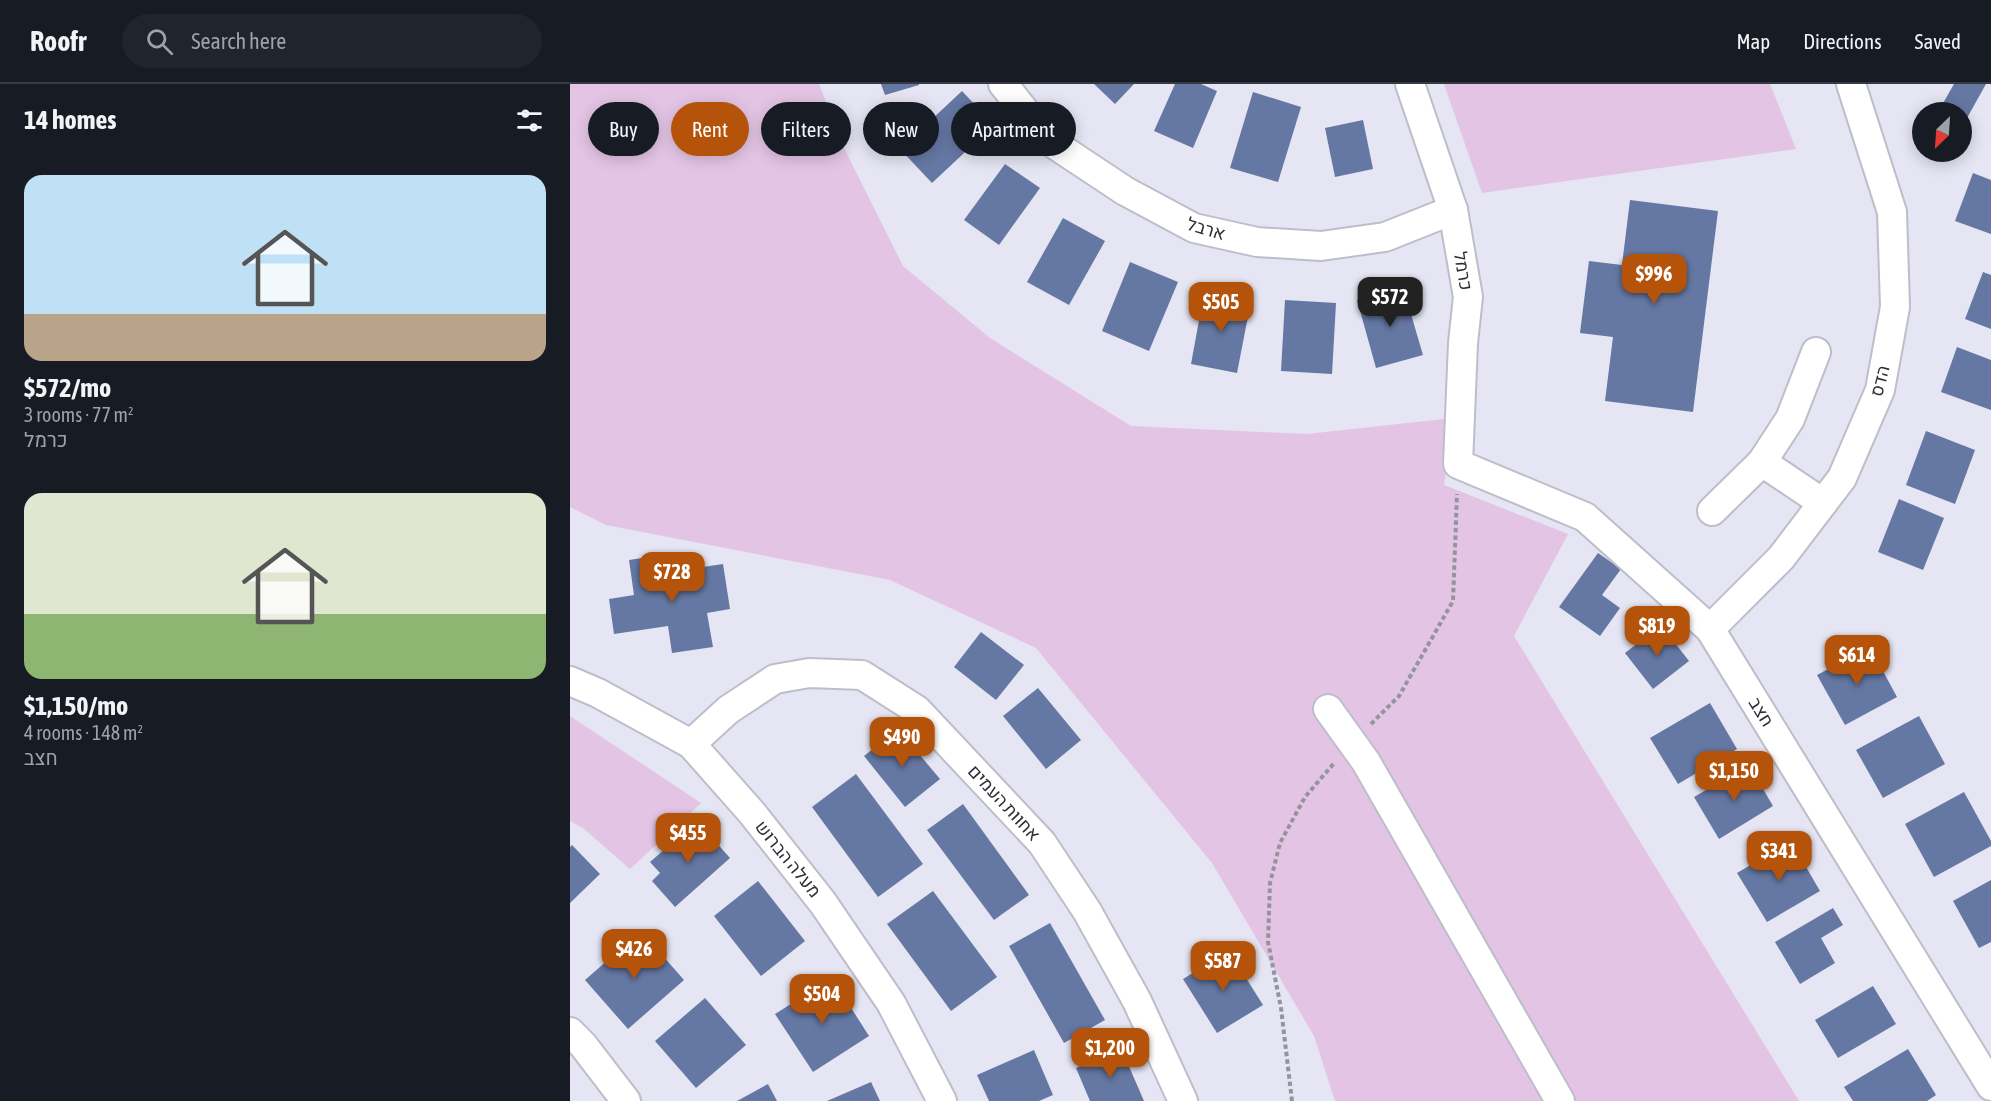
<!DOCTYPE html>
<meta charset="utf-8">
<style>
body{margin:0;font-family:"Asap Condensed",Heebo,sans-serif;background:#20242c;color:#f1f3f6;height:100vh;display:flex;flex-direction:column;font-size:22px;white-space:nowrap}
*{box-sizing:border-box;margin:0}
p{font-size:20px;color:#9ea1a6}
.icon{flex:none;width:33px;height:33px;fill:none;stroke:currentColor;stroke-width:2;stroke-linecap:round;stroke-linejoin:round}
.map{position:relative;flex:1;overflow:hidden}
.side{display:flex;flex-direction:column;background:#171b24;width:570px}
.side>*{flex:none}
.banner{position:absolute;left:18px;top:18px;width:570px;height:54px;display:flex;gap:12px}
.needle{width:39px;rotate:205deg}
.tools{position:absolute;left:1342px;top:18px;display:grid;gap:12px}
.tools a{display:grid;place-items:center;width:60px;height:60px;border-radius:50%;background:#171b24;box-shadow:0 3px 15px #0003;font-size:30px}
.price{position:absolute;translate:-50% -51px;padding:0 14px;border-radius:12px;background:#b45309;color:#fff;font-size:20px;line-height:39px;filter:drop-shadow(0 2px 3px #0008)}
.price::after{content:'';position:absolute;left:50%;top:36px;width:18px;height:14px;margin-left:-9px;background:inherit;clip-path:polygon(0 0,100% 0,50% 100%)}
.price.on{background:#222;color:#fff}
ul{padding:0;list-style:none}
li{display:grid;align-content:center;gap:12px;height:318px;padding:0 24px}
li span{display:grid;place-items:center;height:186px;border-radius:18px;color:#555}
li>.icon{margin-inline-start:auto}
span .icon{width:108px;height:108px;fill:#fffc;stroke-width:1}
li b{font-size:26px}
h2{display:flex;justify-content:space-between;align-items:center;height:72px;padding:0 24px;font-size:26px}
.tag{padding:0 21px;border-radius:27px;background:#171b24;box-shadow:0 3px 15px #0003;font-size:21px;line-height:54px}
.tag.on{background:#b45309;color:#fff}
header{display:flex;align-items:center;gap:36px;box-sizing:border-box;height:84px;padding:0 30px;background:#171b24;border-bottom:2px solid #363941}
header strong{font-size:28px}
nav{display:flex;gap:33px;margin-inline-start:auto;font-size:21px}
.search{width:420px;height:54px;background:#20242c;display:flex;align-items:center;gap:15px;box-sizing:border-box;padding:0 21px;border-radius:33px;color:#9ea1a6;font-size:22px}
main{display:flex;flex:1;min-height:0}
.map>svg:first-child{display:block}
</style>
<header>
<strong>Roofr</strong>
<div class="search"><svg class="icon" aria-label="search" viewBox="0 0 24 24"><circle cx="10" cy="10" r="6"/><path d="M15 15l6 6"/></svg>Search here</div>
<nav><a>Map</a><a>Directions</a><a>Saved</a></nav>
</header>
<main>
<section class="side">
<h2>14 homes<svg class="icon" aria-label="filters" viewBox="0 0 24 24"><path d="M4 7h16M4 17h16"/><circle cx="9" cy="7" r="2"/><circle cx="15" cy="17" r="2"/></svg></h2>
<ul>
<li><span style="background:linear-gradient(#bfe0f5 75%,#b9a48a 0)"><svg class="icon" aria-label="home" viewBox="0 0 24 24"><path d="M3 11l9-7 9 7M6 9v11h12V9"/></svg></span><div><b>$572/mo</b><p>3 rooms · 77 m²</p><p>כרמל</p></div></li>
<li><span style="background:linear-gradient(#dfe7d0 65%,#8fb573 0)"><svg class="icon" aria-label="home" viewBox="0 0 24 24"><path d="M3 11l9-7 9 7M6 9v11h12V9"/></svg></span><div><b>$1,150/mo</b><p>4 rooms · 148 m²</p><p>חצב</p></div></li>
</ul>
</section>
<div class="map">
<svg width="1421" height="1017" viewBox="0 0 1421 1017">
<rect width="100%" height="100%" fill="#e5e5f3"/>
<g fill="#e4c4e5">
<path d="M0,0H249L274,64L333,182L420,254L561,342L737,350L883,334L874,401L998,450L944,552L1229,1017H765L744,952L642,779L466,564L320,496L36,441L0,423Z"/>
<path d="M874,0H1200L1226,65L912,109Z"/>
<path d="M0,632L131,719L60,785L13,744L0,737Z"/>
</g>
<g fill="#6578a3">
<path d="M311,0H349V1L315,11Z"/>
<path d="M524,0H564L545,20Z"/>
<path d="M605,0H631L647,7L623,64L584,47Z"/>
<path d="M1384,0H1416L1392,43V28H1368Z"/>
<path d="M392,7L424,41L362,99L330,65Z"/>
<path d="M683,8L731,23L708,98L660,84Z"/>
<path d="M793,36L803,85L765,93L755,44Z"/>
<path d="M435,80L470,104L429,161L394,136Z"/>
<path d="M1403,89L1421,96V150L1385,137Z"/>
<path d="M1060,116L1148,127L1123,328L1035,317L1043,253L1010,249L1019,177L1052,181Z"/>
<path d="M493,134L535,157L499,221L457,198Z"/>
<path d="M560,178L608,198L579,267L532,247Z"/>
<path d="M1413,188L1421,191V245L1395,235Z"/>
<path d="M833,203L853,271L806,284L787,216Z"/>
<path d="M634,209L681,217L667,289L621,280Z"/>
<path d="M715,216L766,219L762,290L711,287Z"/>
<path d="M1387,263L1421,276V326L1371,308Z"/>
<path d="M1356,347L1405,366L1385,420L1336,401Z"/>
<path d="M1329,415L1374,434L1353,486L1308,468Z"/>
<path d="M1028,469L1051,485L1032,511L1050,524L1030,552L989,523Z"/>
<path d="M92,471L96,498L108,497L106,487L153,480L160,525L137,529L143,563L102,569L98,542L44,550L39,515L64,511L59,476Z"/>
<path d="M1091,541L1119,577L1083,605L1055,569Z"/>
<path d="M411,548L454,581L426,616L384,583Z"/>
<path d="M1300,563L1327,613L1275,641L1247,591Z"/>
<path d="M468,604L511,656L476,685L433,632Z"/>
<path d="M1140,619L1167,665L1108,700L1080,654Z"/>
<path d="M1349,632L1375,680L1313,714L1286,666Z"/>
<path d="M328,645L370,695L335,723L294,672Z"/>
<path d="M1179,681L1203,722L1149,755L1124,713Z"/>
<path d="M286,690L353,780L308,813L242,723Z"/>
<path d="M1394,708L1421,757V762L1364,793L1335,740Z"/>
<path d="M393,720L459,811L424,836L357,746Z"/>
<path d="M127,737L160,774L105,823L82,797L90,789L80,778Z"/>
<path d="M1221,757L1250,807L1197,838L1167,789Z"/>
<path d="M2,761L30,790L0,819V763Z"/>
<path d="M1421,796V858L1409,864L1383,817Z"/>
<path d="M188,797L235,857L191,892L144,832Z"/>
<path d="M363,807L427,893L381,927L317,840Z"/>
<path d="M1263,824L1273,841L1251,854L1265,879L1230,900L1205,858Z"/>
<path d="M480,839L535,936L494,959L439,862Z"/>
<path d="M71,847L114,896L58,945L15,896Z"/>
<path d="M659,867L693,921L647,949L613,895Z"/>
<path d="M262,894L299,952L243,988L205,930Z"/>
<path d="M1303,902L1326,940L1268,974L1245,936Z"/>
<path d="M135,914L176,961L126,1004L85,957Z"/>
<path d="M551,964L574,1017H520L506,984Z"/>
<path d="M1338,965L1366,1011L1357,1017H1283L1274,1003Z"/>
<path d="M464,966L483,1011L469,1017H419L407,991Z"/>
<path d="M301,998L310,1017H257Z"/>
<path d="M198,1000L207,1017H167Z"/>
</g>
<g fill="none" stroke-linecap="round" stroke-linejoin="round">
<defs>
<g id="minor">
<path d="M433,0L478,56L555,107L624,144L687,158L751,162L815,153L883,126"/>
<path d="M840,0L883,126L898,213L893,259L888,380L1015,433L1140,545L1421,1002"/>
<path d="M1192,378L1253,419"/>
<path d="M1142,427L1192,378L1220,335L1246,268"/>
<path d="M1140,545L1211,474L1272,394L1310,306L1325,223L1322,128L1281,0"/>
<path d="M0,597L28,609L121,660L182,729L253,819L321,919L372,1017"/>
<path d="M758,625L796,678L990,1017"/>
<path d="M121,660L158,626L205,595L239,589L292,591L347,626L472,759L517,827L567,917L613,1017"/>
<path d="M0,948L13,961L56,1017"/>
</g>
</defs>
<use href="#minor" stroke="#bdbeca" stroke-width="32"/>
<g stroke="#94949e" stroke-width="4" stroke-dasharray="4.5 3" stroke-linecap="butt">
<path d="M801,640L829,612L883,517L887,410"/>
<path d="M722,1017L711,924L698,858L700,799L710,759L735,713L765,678"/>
</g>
<use href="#minor" stroke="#fff" stroke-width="28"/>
</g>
<g text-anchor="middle" stroke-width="4.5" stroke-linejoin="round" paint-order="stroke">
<g font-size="18" fill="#2f2f34" stroke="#fff">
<text transform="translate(636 145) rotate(17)" y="6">ארבל</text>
<text transform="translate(893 187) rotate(80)" y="6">כרמל</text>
<text transform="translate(1310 297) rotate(-75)" y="6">הדס</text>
<text transform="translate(1191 628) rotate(58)" y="6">חצב</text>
<text transform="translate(434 719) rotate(47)" y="6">אחוות העמים</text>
<text transform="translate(218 775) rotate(51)" y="6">מעלה הברוש</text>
</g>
</g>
</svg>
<div class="tools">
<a><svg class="needle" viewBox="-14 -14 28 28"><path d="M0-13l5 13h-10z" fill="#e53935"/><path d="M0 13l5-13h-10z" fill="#9ea1a6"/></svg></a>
</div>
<b class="price" style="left:1084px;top:221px">$996</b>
<b class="price on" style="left:820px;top:244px">$572</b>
<b class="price" style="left:651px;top:249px">$505</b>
<b class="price" style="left:102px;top:519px">$728</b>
<b class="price" style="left:1087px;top:573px">$819</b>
<b class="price" style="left:1287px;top:602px">$614</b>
<b class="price" style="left:332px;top:684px">$490</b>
<b class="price" style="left:1164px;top:718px">$1,150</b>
<b class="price" style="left:118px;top:780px">$455</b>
<b class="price" style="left:1209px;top:798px">$341</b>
<b class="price" style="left:64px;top:896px">$426</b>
<b class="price" style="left:653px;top:908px">$587</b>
<b class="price" style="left:252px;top:941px">$504</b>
<b class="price" style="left:540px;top:995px">$1,200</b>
<div class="banner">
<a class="tag">Buy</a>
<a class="tag on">Rent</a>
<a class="tag">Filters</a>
<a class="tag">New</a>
<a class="tag">Apartment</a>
</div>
</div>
</main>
